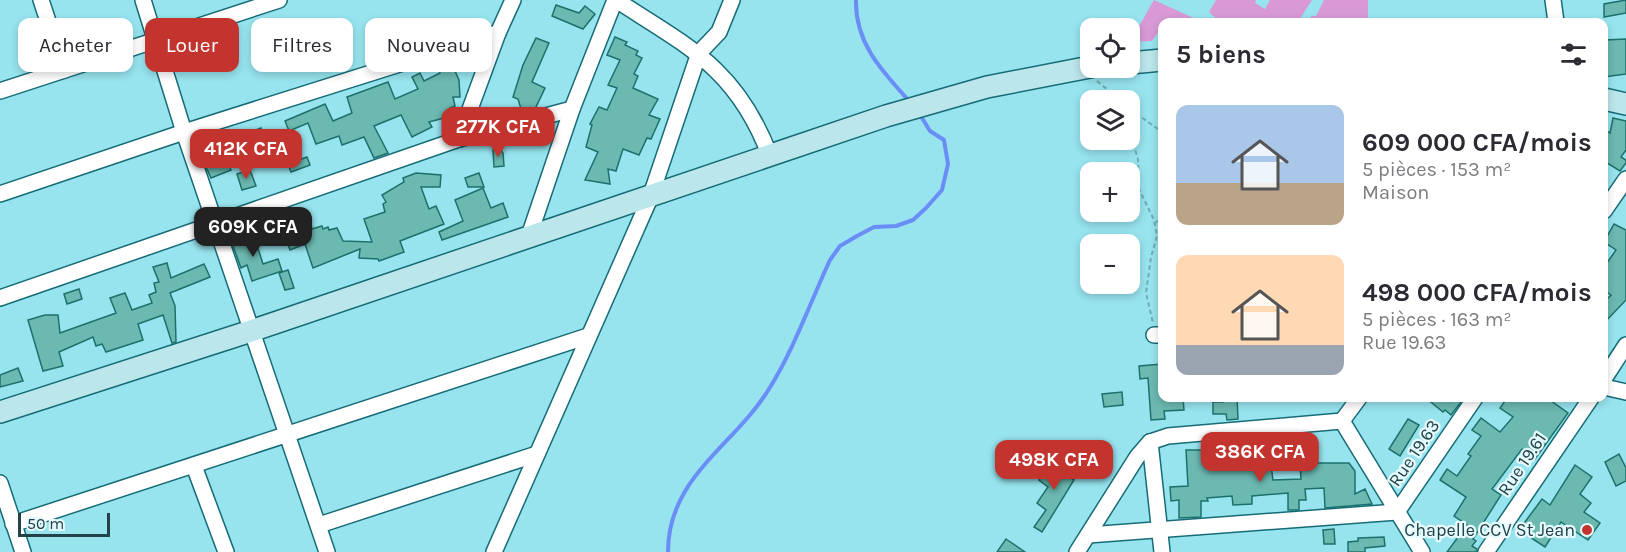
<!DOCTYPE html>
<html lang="fr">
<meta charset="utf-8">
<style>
body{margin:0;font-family:Karla,sans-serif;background:#f2f2f3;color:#2b2b33;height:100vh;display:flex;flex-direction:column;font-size:22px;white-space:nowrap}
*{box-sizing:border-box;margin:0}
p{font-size:20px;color:#7c7c81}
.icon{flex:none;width:33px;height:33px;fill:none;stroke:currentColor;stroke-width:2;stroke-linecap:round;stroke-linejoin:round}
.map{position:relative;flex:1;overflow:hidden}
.panel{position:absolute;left:1158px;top:18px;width:450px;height:384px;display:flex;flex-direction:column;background:#fff;border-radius:12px;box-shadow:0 3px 9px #0003}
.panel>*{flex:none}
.guide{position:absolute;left:18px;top:18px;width:570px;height:54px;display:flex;gap:12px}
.fabs{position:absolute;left:1080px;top:18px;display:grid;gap:12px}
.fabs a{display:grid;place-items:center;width:60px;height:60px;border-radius:12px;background:#fff;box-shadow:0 3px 9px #0003;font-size:30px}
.scale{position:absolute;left:18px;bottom:15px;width:92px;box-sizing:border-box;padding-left:6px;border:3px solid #224247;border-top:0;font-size:16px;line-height:21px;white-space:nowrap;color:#224247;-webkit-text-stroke:4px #e5fbfe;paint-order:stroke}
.price{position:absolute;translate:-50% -51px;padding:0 14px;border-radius:12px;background:#c2342d;color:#fff;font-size:20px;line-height:39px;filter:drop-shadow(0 2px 3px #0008)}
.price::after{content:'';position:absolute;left:50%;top:36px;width:18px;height:14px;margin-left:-9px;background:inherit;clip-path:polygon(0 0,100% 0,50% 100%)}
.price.selected{background:#222;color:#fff}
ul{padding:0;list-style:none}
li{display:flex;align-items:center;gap:18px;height:150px;padding:0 18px}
li span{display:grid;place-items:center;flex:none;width:168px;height:120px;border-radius:12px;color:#555}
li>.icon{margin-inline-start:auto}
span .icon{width:72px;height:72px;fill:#fffc;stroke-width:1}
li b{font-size:26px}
h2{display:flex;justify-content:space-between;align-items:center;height:72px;padding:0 18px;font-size:26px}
.pill{padding:0 21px;border-radius:12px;background:#fff;box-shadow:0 3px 9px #0003;font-size:21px;line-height:54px}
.pill.selected{background:#c2342d;color:#fff}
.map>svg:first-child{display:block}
</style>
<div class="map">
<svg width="1626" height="552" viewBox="0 0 1626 552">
<rect width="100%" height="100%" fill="#97e4ef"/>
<g fill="#d899d6">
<path d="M1154,0L1198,20L1197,22H1162V32L1159,31L1152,41L1130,42Z"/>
<path d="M1216,0H1256L1255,3L1265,9L1270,0H1312L1298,22H1220L1209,12Z"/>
<path d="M1324,0H1368V22H1310L1311,16H1316Z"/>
</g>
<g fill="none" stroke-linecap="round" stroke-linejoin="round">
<g stroke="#6a8ef5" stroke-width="4">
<path d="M856,0C855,44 883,72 911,103"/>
<path d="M668,552C668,477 734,446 769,389C794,349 810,303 830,260L840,246L857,236L874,227L896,226L913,220L926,208L942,190L948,164L944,140L930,131L919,113"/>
</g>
</g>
<g fill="#6cb9b2" stroke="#1d716b" stroke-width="1.5">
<path d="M1626,0V13L1604,17V4Z"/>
<path d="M556,5L579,13L585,6L595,14L583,29L552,16Z"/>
<path d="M615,37L627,42L625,45L638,51L636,55L642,58L634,74L638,76L633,88L658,99L649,115L660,119L651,139L647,138L639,155L623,149L616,171L608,169L610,184L585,180L598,152L586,147L592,125L590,124L599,107L607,110L617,88L608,85L620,60L607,55Z"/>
<path d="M536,38L549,43L532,82L545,88L535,109L522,112L518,99L513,97L523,65Z"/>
<path d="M1626,39V74L1604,77V40Z"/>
<path d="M451,62L459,80L460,97H453L455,106L450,108L452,116L429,122L432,127L412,137L401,115L374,126L388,153L374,158L364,137L342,145L339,136L316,144L308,123L289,131L285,121L325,104L333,121L352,113L347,97L388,82L395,99L418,89L412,77L420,73L424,81L440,73L438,67Z"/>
<path d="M1613,118L1626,121V150L1621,157L1626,160V163L1620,171L1604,161V129L1610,133Z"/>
<path d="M261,128L265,141L250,150L244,134Z"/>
<path d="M248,147L250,155L230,164L228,150Z"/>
<path d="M499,147L503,153L504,166L494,167L493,150Z"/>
<path d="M307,157L310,165L291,172L288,164Z"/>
<path d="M226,159L231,170L211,178L206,167Z"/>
<path d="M250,170L256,186L242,190L237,174Z"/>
<path d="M416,173L441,175L440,187H421L429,209L436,206L444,224L400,241L404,252L379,261L378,259L359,258L360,249L313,268L305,244L290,250L281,224L293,219L296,228L311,224L312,229L322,226L323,229L328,227L329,230L337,228L343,241L372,242L364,219L385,212L383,204L386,202L382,195L404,182L403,178Z"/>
<path d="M479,173L484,187H468L465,178Z"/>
<path d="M483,188L491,208L503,203L508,217L442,240L439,232L463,221L455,200Z"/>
<path d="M1614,224L1626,230V300L1604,323V302L1611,295L1604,290V267L1616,250L1604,242Z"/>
<path d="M243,230L248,241L255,239L263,264L278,259L282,271L252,281L247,265L241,268L232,243L236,241L233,234Z"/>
<path d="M167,263L171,278L204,264L210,277L170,293L175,306L176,342L172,343L163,315L138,324L143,340L106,352L102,344L96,346L93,337L59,352L63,366L43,371L28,320L45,315H58L60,333L116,313L110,298L125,293L132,310L152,303L149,295L156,292L154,283L159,282L153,267Z"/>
<path d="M288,270L294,288L285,290L279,273Z"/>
<path d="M79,289L82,299L67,304L64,294Z"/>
<path d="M1162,364V398H1183L1184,410L1164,411L1165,419L1151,420L1148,378L1140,379L1139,366Z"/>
<path d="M18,368L23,381L0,387V375Z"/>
<path d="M1122,392L1123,405L1104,407L1102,394Z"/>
<path d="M1224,398H1237L1238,419L1227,420L1226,414H1213V402H1223Z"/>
<path d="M1426,398H1464L1451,415L1445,410L1443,412Z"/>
<path d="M1507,398H1547L1568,413L1535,459L1522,449L1492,489L1501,495L1473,539L1476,541L1472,546L1477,549L1476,552H1447L1467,525L1454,516L1466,497L1440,480L1447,469L1457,476L1471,456L1468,454L1481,436L1472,430L1481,418L1500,432L1513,417L1500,408Z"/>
<path d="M1408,419L1419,425L1400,456L1389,449Z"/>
<path d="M1302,442V453L1275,457L1274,445Z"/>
<path d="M1220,446L1221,455L1250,456V467L1271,465L1273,480L1301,479L1300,463H1349L1355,471V494L1365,489L1372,504L1325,508L1324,488L1305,489L1306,500H1299V510H1288V493L1252,496V504L1233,505L1232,496L1207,498L1208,501H1201V517L1179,518V500L1171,501L1170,487L1188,486L1186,450H1209V447Z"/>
<path d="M1619,454L1626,468V481L1616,486L1605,462Z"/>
<path d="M1060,458L1072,466L1066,475L1074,480L1042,532L1034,527L1046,510L1037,503L1048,487L1039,480L1044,473L1048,475Z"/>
<path d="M1575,465L1592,477L1580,494L1591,503L1584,512L1600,523L1588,540L1561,522L1545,547L1519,530L1542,499L1550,505Z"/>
<path d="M1334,529L1335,544H1324L1323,530Z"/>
<path d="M1384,537L1385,546L1365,548V552H1348V542L1358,541V538Z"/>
<path d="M1006,539L1025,552H997Z"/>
</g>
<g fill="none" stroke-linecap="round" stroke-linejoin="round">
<defs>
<g id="street">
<path d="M41,0L64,70"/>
<path d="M143,0L184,132L327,552"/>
<path d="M616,0C689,47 737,69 770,156"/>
<path d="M1553,0L1556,22"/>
<path d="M0,91L279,0"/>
<path d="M459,139L498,33L513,0"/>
<path d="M0,194L184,132L498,33"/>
<path d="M1604,211L1626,179"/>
<path d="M529,236L572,109L615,0"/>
<path d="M0,298L459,139L572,109"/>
<path d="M1154,335H1162"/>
<path d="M1604,379L1626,345"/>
<path d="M1604,387L1626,392"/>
<path d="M1342,421L1422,552"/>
<path d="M1150,442L1168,436L1342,421L1359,398"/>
<path d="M1150,442L1162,552"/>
<path d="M194,466L226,552"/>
<path d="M0,483L23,552"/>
<path d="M13,524L588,336"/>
<path d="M319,525L537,454"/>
<path d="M1088,535L1397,512L1475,398"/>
<path d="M494,552L650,198L699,53L719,32L732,0"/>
<path d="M1077,552L1137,457L1150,442"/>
<path d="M1486,552L1591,398"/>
</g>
<g id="secondary">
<path d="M1130,63L1162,60"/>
<path d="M1604,99L1626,104"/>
<path d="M0,412L251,331L886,116L987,87L1090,67"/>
</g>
</defs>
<use href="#street" stroke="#166c76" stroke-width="18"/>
<use href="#secondary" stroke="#166c76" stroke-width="24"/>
<g stroke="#70adb6" stroke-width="2" stroke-dasharray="4.5 3" stroke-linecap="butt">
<path d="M1097,81L1120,100"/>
<path d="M1130,109L1162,132"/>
<path d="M1137,115L1131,128V137L1138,159L1139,189L1154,220L1157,236L1151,257L1146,293L1153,323"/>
<path d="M1155,223L1162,218"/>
</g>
<use href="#street" stroke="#fff" stroke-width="15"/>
<use href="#secondary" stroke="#bbe6eb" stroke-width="21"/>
</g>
<circle fill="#c2342d" stroke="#e5fbfe" stroke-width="2" cx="1587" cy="530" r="6"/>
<g text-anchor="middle" stroke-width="4.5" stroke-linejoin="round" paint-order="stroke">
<g font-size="18" fill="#224247" stroke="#e5fbfe">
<text transform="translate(1414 453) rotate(-56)" y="6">Rue 19.63</text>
<text transform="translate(1522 464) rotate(-56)" y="6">Rue 19.61</text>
</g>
<g font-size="18" fill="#224247" stroke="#e5fbfe" text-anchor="end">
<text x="1575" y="536">Chapelle CCV St Jean</text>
</g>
</g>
</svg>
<div class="fabs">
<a><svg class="icon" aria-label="locate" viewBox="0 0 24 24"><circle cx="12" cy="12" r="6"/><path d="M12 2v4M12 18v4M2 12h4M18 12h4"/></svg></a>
<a><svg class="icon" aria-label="layers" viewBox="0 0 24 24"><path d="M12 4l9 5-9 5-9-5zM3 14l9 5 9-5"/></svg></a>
<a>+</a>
<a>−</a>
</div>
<div class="scale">50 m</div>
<b class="price" style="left:498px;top:158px">277K CFA</b>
<b class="price" style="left:246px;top:180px">412K CFA</b>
<b class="price selected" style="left:253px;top:258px">609K CFA</b>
<b class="price" style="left:1260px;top:483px">386K CFA</b>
<b class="price" style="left:1054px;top:491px">498K CFA</b>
<div class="guide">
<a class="pill">Acheter</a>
<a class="pill selected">Louer</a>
<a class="pill">Filtres</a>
<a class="pill">Nouveau</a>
</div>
<section class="panel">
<h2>5 biens<svg class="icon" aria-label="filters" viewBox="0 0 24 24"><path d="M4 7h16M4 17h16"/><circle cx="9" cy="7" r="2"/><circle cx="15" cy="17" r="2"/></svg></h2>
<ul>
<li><span style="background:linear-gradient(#a9c7e8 65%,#b9a48a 0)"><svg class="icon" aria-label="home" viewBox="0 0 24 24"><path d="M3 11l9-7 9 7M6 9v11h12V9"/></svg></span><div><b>609 000 CFA/mois</b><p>5 pièces · 153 m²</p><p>Maison</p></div></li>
<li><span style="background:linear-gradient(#ffd9b3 75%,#9aa5b1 0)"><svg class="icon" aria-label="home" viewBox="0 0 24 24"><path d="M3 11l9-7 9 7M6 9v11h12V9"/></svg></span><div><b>498 000 CFA/mois</b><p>5 pièces · 163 m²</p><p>Rue 19.63</p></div></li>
</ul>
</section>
</div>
